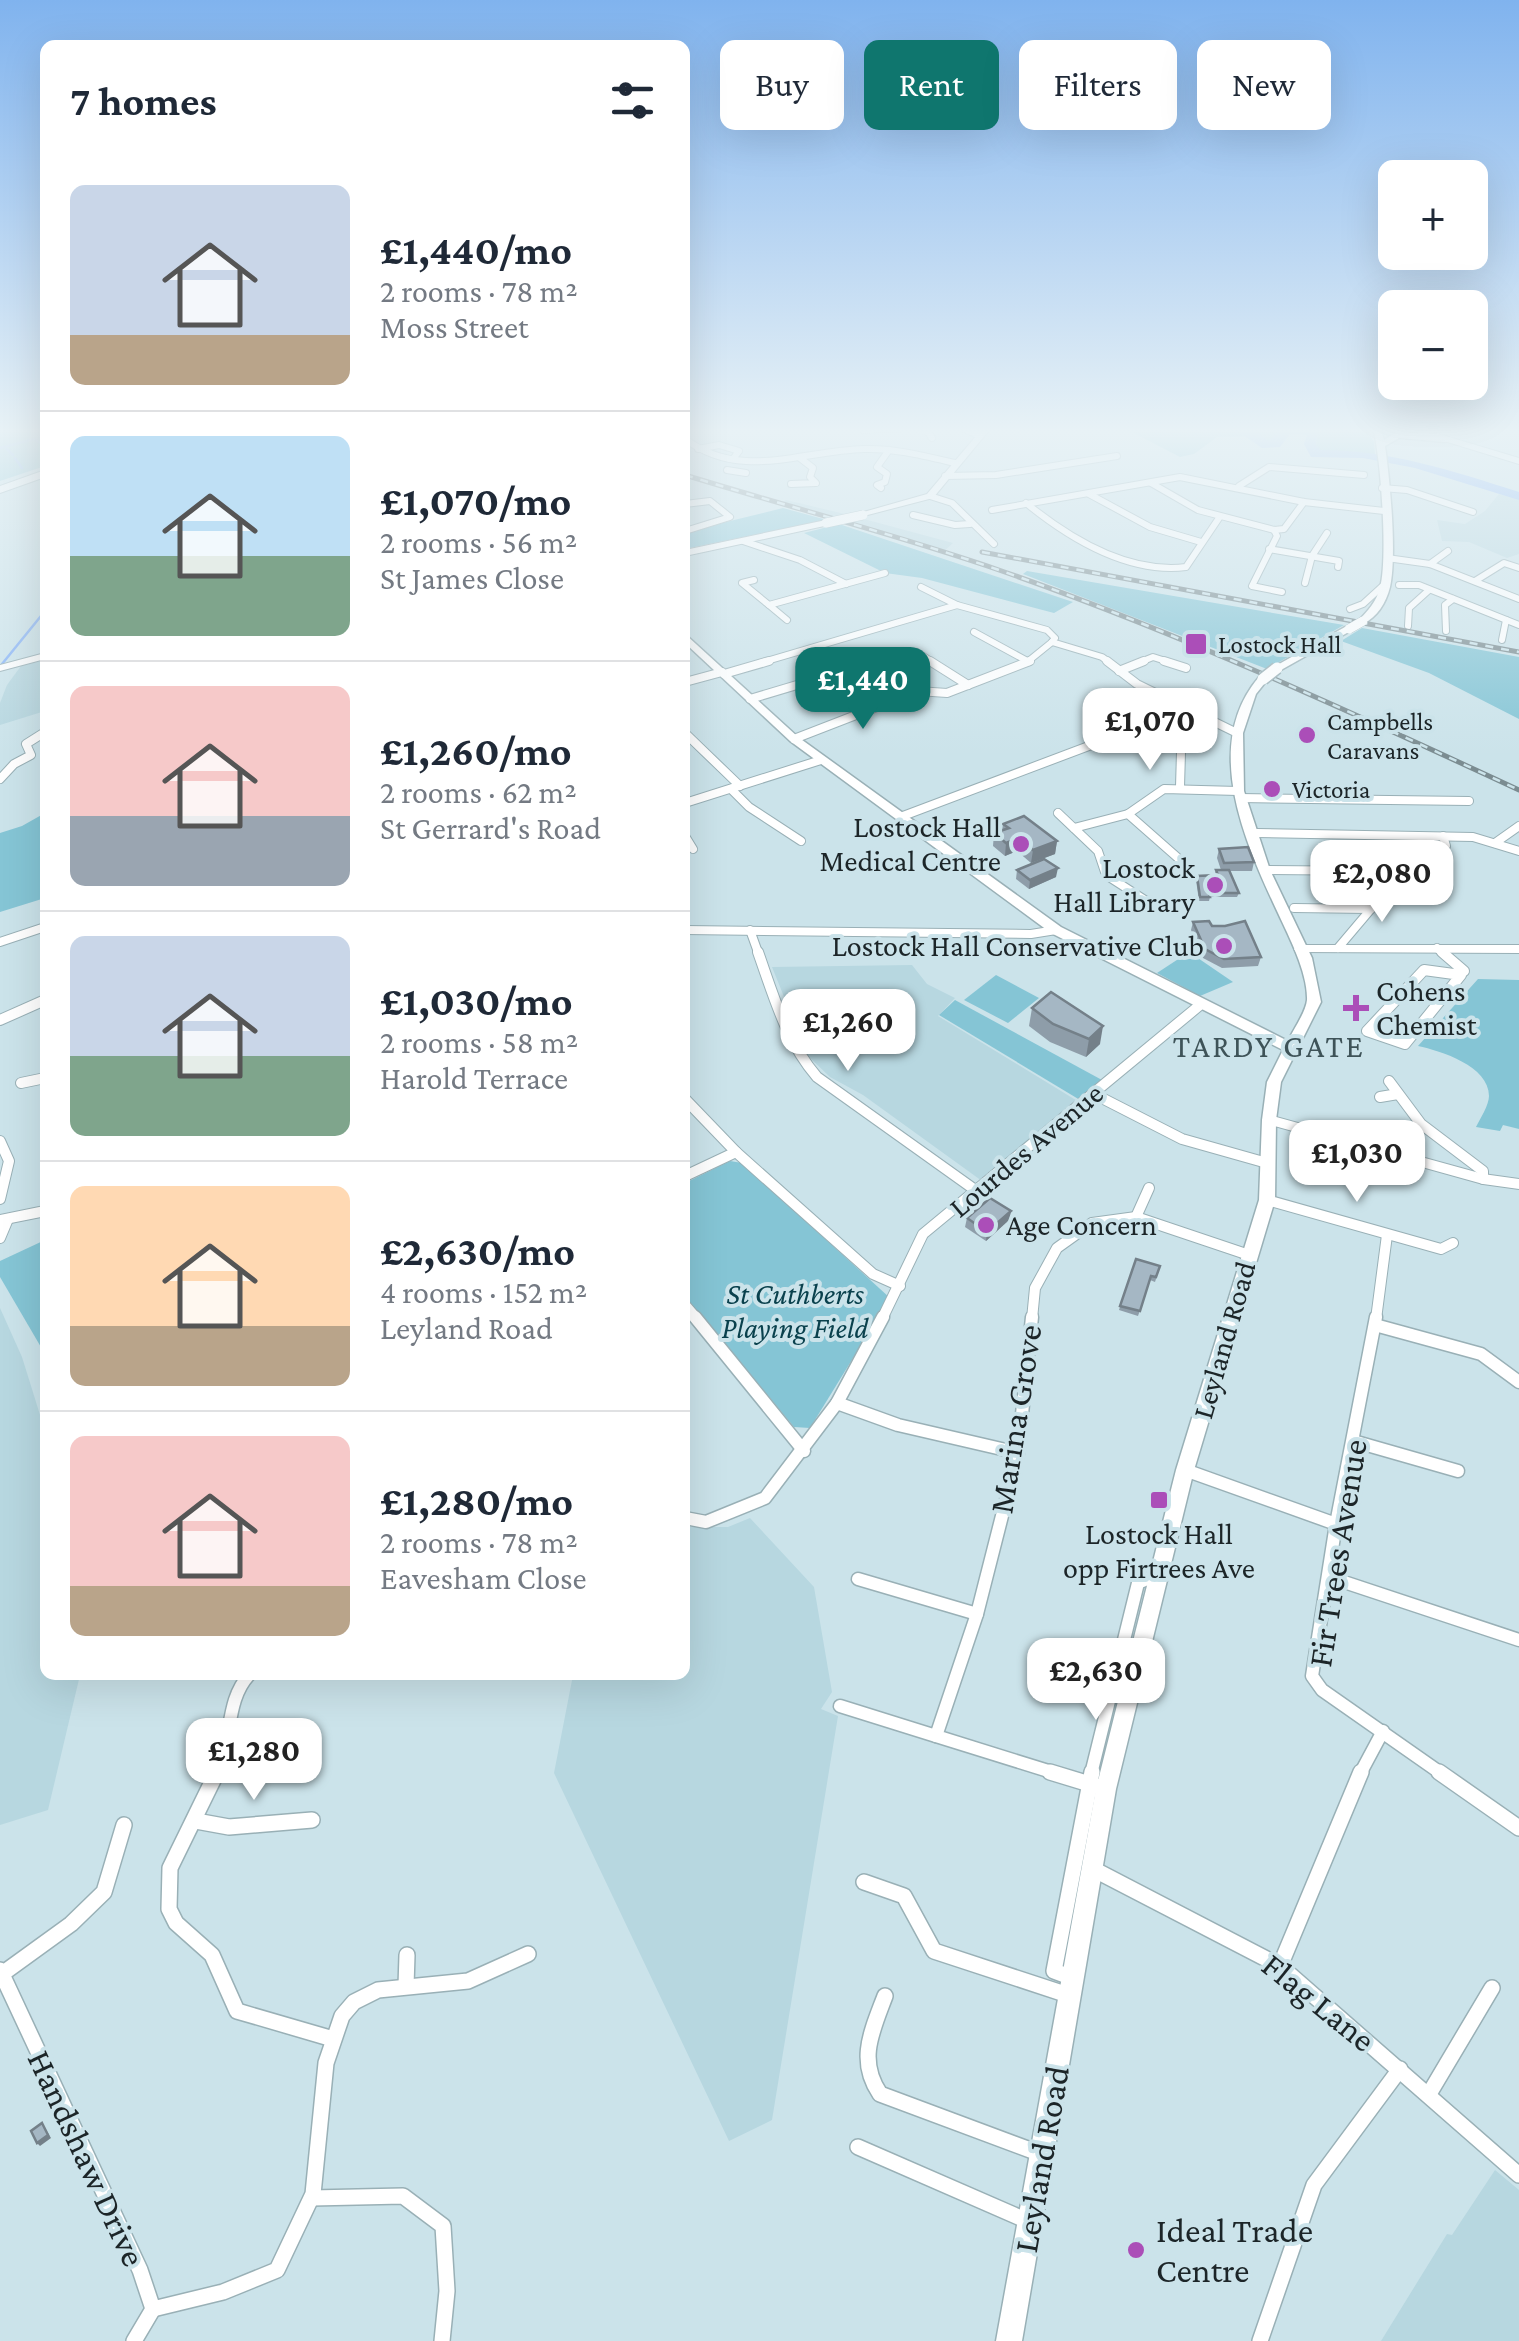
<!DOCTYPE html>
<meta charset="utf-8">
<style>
body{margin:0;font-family:"Crimson Pro",serif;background:#f2f2f3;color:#1f2937;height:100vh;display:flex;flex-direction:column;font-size:38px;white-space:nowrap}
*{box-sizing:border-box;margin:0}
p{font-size:32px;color:#747a83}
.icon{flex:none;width:55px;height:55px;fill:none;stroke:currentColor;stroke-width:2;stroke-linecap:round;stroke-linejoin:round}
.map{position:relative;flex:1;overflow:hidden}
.side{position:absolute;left:40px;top:40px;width:650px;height:1640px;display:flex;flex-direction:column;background:#fff;border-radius:15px;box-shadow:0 10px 40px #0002}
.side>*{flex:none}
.hud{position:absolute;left:720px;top:40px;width:648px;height:90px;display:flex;gap:20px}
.controls{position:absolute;left:1378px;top:160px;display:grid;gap:20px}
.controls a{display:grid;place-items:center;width:110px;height:110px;border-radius:15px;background:#fff;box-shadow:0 10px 40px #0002;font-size:50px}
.price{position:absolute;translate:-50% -85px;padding:0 22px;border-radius:20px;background:#fff;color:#222;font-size:32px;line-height:65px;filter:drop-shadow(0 2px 5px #0008)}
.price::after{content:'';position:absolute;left:50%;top:60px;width:30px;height:22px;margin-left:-15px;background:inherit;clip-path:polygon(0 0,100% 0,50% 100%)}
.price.selected{background:#0f766e;color:#fff}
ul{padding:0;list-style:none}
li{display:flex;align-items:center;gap:30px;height:250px;padding:0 30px}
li+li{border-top:2px solid #e0e1e3}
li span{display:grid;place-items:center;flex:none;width:280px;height:200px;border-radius:15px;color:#555}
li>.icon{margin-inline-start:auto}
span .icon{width:120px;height:120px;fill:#fffc;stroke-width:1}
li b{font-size:42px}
h2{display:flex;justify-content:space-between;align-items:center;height:120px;padding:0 30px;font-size:42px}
.pill{padding:0 35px;border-radius:15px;background:#fff;box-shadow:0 10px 40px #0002;font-size:35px;line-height:90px}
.pill.selected{background:#0f766e;color:#fff}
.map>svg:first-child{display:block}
</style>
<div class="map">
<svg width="1519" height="2341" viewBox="0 0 1519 2341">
<rect width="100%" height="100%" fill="#cbe3ea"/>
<g fill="#b7d7e0">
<path d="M1499,494L1519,499V554L1507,558L1469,542L1442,541L1437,520L1465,524L1485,511Z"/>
<path d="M786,500L849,515L953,543L942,553L779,504Z"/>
<path d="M41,661L45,667V711L0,725V703L7,685L21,666Z"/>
<path d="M912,965L927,984L955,998L938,1016L1079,1102L982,1181L863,1095L830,1077L808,1056L772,967Z"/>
<path d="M0,1308L22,1357L45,1431V1675H80L48,1810L0,1825Z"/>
<path d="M750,1518L814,1587L832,1692L821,1709L838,1716L772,2120L729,2141L554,1773L573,1675H685V1527H728Z"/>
<path d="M1495,2170L1519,2190V2341H1381L1447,2234L1452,2235Z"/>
</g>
<g fill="#85c5d5">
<path d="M0,428H45V466L0,481Z"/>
<path d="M1124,428H1289L1271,443L1256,436L1217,437L1194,454L1180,457Z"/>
<path d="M1303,428H1365L1374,442L1375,456L1320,454L1316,451L1317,432Z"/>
<path d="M783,508L827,520L685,549V532Z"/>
<path d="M839,524L1073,602L1054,613L922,578L885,573L804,533Z"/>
<path d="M1027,571L1344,625L1267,669L1023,574Z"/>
<path d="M1362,628L1519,657V719L1429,673L1341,641Z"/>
<path d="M45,813V898L0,912V833L22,826Z"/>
<path d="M1189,952L1233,982L1200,996L1157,973Z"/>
<path d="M996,975L1039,998L1008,1023L964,1000Z"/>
<path d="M1478,979L1519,980V1129L1503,1125L1500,1131L1476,1127C1480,1119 1489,1105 1489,1096C1489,1066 1441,1051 1418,1046Z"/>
<path d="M955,1000L1102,1080L1080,1100L939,1015Z"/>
<path d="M730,1161L742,1163L890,1298L810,1428L794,1427L685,1296V1183Z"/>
<path d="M45,1240V1354L0,1277V1261Z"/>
</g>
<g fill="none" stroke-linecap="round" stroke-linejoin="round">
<g stroke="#85b2f8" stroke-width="2.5">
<path d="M5,447L13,455"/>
<path d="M0,448L34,439L42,444"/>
<path d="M15,458L22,468"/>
<path d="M2,664L45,611"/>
</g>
<path fill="#85b2f8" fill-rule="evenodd" d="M1233,428H1249L1269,441L1282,428L1318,429L1316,444L1320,450C1390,450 1453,471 1519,492V500L1415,468L1363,458L1311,457L1304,444L1307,435L1290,434L1280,447L1262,448Z"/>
<defs>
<g id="minor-far4">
<path d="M769,428H780"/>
<path d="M914,428L928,432L932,438"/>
<path d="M962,428L980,436"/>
<path d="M863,430L903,428"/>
<path d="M685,439C741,481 800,451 864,449C894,448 925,456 955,463"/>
<path d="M698,449L719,445L739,451L733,459"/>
<path d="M727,470L746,473"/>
<path d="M945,476L996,475L1117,456"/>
<path d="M1151,483L1198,510L1274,530L1284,529L1304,502"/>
<path d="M791,484L816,483L810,477L813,468L800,458"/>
<path d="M1239,486L1269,467L1364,475"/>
<path d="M881,488L877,485L885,482L887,474L877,467L889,450"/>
<path d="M1382,488L1407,490L1473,512"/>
<path d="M1089,494L1150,527L1201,542"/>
<path d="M930,496L952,503L994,544"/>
<path d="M1026,503C1069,538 1127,574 1186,567L1219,518"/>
<path d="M685,504L710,501L730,517L685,531"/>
<path d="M992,510L1180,477L1304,502L1384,511"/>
<path d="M913,515L955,525L970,524"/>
<path d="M1274,530L1277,536L1252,586L1282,592"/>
<path d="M743,541L800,560L846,584"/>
<path d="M1269,549L1339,561L1338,567"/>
<path d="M1387,558L1430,564L1519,599"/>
<path d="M1430,564L1448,551"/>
<path d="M754,580L742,583L769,605L885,573"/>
<path d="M1475,581L1504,563L1519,568"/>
<path d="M1305,583L1312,556L1327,533"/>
<path d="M1399,585H1419L1519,625"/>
<path d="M921,587L957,605L1047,630L1055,638L1052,642"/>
<path d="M769,605L787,620"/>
<path d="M1350,609L1363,604L1386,583"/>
<path d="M1408,626L1409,608L1429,590"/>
<path d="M1446,631L1445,605L1453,599"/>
<path d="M974,632L1029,662"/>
<path d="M1502,640L1506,620"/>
<path d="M1052,642L1102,657L1110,663"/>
<path d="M917,652L934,663"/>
<path d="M760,663L957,605"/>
<path d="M1026,663L1052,642"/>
<path d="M1138,663L1153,657L1172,663"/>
</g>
<g id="minor-far3">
<path d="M930,661L968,685"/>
<path d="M1107,661L1137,684L1237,733"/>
<path d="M1164,661L1186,668"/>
<path d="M1119,671L1144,661"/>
<path d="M724,674L769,661"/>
<path d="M685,682L722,672"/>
<path d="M750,699L847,670L871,686"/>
<path d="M685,733L740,786"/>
<path d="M794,739L918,691L947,693L1030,661"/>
<path d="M0,779L14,764L31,755L26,744L45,732"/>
<path d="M1180,787L1181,752"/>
<path d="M731,789L749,807L801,841"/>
<path d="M1240,798L1469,801"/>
<path d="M685,803L821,760"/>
<path d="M1058,813L1098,851L1106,875L1148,902"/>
<path d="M1128,814L1178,858"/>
<path d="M903,816L1187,709"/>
<path d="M1074,828L1128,814L1164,789L1238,791"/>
<path d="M1257,833L1473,837L1519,851"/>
<path d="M685,836L693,849"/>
<path d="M1495,843L1519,826"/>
<path d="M1264,870L1381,871"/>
<path d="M1294,908L1371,909"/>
<path d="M685,930L1031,934L1056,930"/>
<path d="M750,930L759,955"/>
<path d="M0,942L45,927"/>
<path d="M1338,948L1371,909L1446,846L1443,836"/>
<path d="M1437,948L1445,955"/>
</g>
<g id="minor-far2">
<path d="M758,952C774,997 786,1041 817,1077L978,1192"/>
<path d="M1442,952L1464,971"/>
<path d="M1424,970L1461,975L1405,1044L1367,1031Z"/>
<path d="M0,1020L45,1000"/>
<path d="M1389,1081L1421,1124L1483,1171V1179"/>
<path d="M21,1083L45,1078"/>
<path d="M1094,1094L1182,1139L1267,1163"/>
<path d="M1380,1097L1398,1094"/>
<path d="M685,1099L736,1152L873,1274L900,1286"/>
<path d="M0,1141L9,1161L0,1199"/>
<path d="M685,1176L736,1152"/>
<path d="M1267,1200L1441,1249L1453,1243"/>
<path d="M1136,1217L1149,1188"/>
<path d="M0,1220L45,1211"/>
<path d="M0,1238L8,1219"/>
<path d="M685,1305L697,1319"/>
<path d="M882,1319L923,1234L1200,1005"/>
<path d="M1032,1319L1035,1288L1057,1248L1092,1223L1136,1217L1249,1255"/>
<path d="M1376,1319L1387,1235"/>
</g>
<g id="minor-far1">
<path d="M695,1317L804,1451"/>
<path d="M1032,1317L1018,1453L977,1614L936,1736L1058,1774"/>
<path d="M1376,1317L1336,1524L1312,1676L1322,1690L1442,1774"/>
<path d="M1375,1325L1481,1354L1519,1382"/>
<path d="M837,1403L898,1425L1006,1450"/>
<path d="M1353,1441L1458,1471"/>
<path d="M1185,1470L1336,1524"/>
<path d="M685,1518L706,1522L765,1498L837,1403L883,1317"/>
<path d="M1329,1577L1519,1640"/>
<path d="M858,1579L977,1614"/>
<path d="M840,1706L936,1736"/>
<path d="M216,1774C233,1740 225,1701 249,1675"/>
<path d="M1091,1774L1138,1583L1158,1574"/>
<path d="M1360,1774L1383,1731"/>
</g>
<g id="minor">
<path d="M217,1772L170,1868L169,1909L176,1923L212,1955L237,2011L333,2039"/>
<path d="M1050,1772L1106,1789"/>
<path d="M1439,1772L1519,1828"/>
<path d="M196,1821L229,1827L312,1820"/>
<path d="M1093,1869L1280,1966L1519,2175"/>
<path d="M864,1882L904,1896L934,1951L1068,1995"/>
<path d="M1280,1966L1361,1772"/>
<path d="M0,1970L140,2270L153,2309L134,2341"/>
<path d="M2,1974L71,1924L104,1892L124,1825"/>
<path d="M1070,1977L1054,1971L1092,1772"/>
<path d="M406,1986L407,1955"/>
<path d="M885,1996C872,2031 857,2060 880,2094L1041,2154"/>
<path d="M1429,2094L1492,1988"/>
<path d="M858,2147L1030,2222"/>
<path d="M312,2198L403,2196L443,2226L447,2291L442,2341"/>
<path d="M153,2309L223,2292L277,2270L313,2194L326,2063L342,2016L354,2002L378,1990L468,1981L528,1954"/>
<path d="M1260,2341L1314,2185L1400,2069"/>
</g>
<g id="tertiary">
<path d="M983,428H991L933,498L860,517V513L927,494Z"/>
<path d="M826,520L830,523L829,525L685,556V550Z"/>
<path d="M45,653V659L0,671V665Z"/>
<path d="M1300,945H1519V953L1296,952L1294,949Z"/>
<path d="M1269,1115L1483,1174L1519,1179V1189L1483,1184L1264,1123L1262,1120L1264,1117Z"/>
</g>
<g id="secondary">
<path d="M1373,428H1381L1384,440L1397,432L1445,436L1449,439L1445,442L1399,438L1385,446C1390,481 1397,555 1390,587C1386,603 1377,617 1363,624L1358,621C1368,611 1376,602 1380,588C1388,558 1381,459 1373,428Z"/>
<path d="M1345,627L1354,629L1281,670L1272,668Z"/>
<path d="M685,634L798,737L1061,927L1288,1041C1293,1030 1306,1012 1307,1000C1308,973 1289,937 1278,913C1245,843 1201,745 1259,677L1268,679L1256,694L1243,733L1244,791L1270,870L1312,958L1321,1002L1281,1082L1276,1120L1275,1200L1194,1470L1116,1789L1022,2341H996L1096,1789L1176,1470L1259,1200L1262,1120L1267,1082L1283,1050L1051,933L790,741L685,643Z"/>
</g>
<g id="trunk">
<path d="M1402,428H1419L1519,458V464Z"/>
<path d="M45,470V477L0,493V486Z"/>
</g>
</defs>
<use href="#minor-far4" stroke="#99b0b6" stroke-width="8"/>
<use href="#minor-far3" stroke="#99b0b6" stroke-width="10"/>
<use href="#minor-far2" stroke="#99b0b6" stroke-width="12"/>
<use href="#minor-far1" stroke="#99b0b6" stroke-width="15"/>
<use href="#minor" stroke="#99b0b6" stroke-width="18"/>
<use href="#tertiary" stroke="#99b0b6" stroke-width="2"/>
<use href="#secondary" stroke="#99b0b6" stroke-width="3"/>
<use href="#trunk" stroke="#99b0b6" stroke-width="2"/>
<use href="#minor-far4" stroke="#fff" stroke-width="6"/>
<use href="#minor-far3" stroke="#fff" stroke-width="8"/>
<use href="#minor-far2" stroke="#fff" stroke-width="10"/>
<use href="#minor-far1" stroke="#fff" stroke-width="12"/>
<use href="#minor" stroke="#fff" stroke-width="15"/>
<use href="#tertiary" fill="#fff" fill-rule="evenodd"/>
<use href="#secondary" fill="#fff" fill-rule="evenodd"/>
<use href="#trunk" fill="#fff" fill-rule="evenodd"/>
<defs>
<g id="rail">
<path d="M685,475C789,507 894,534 996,569C1175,631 1347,710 1519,790"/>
<path d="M982,552L1519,652"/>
</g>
</defs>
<use href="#rail" stroke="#7b8c91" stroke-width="5"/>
<use href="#rail" stroke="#cbe3ea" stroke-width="2.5" stroke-dasharray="8" stroke-linecap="butt"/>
<defs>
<path id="tertiary-bridge" d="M826,523L863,515"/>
<path id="secondary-bridge-far1" d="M1349,629L1363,621"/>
<path id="secondary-bridge" d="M1263,679L1277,668"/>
</defs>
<use href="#tertiary-bridge" stroke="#99b0b6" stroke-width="10" stroke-linecap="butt"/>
<use href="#secondary-bridge-far1" stroke="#99b0b6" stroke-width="10" stroke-linecap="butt"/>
<use href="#secondary-bridge" stroke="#99b0b6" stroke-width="14" stroke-linecap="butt"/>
<use href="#tertiary-bridge" stroke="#fff" stroke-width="9"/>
<use href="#secondary-bridge-far1" stroke="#fff" stroke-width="9"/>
<use href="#secondary-bridge" stroke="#fff" stroke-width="11"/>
</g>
<g fill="#8e9da9">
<path d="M1202,724L1201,734L1148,750L1134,741L1136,732Z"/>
<path d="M1003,824L1057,841L1055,854L1031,863L1017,851L1005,856L993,846L994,833L1002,831Z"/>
<path d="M1219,849L1254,862L1252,871H1229L1239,893L1237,897H1210L1209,901H1199L1196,880L1197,876L1215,875L1216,870H1221L1217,858Z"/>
<path d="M1017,870L1056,877L1029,889L1016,879Z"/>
<path d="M1193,922L1212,926L1261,957L1258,966L1222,968L1203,958L1191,930Z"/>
<path d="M1032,1008L1100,1044L1086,1057L1050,1042L1029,1026Z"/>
<path d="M1011,1211L1009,1220L986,1241L965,1227L967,1218Z"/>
<path d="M1136,1259L1160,1266L1155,1282L1150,1280L1138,1316L1119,1310Z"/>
</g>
<g fill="#748089">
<path d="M1202,724L1201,734L1148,750L1150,740Z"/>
<path d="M1018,838L1017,851L1005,856L1006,843Z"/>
<path d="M1057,841L1055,854L1031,863L1033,850Z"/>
<path d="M1058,868L1056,877L1029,889L1030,880Z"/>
<path d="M1103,1026L1100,1044L1086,1057L1089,1039Z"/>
<path d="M1011,1211L1009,1220L986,1241L987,1232Z"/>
<path d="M42,2123L51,2138L40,2146L37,2143Z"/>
</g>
<g fill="#a5b7c4" stroke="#748089" stroke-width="2.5">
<path d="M1184,712L1202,724L1150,740L1136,732Z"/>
<path d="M1024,816L1057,841L1033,850L1018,838L1006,843L994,833L1009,828L1003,824Z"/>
<path d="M1248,847L1254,862L1224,863L1219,849Z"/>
<path d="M1044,859L1058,868L1030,880L1017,870Z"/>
<path d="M1216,870H1229L1239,893H1209L1210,897H1200L1197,876L1218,875Z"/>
<path d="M1209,921L1212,926H1225L1245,921L1261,957L1224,959L1205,949L1193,922Z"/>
<path d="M1051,992L1103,1026L1089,1039L1053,1024L1032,1008Z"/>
<path d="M990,1198L1011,1211L987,1232L967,1218Z"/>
<path d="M1136,1259L1160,1266L1156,1277L1151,1276L1140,1311L1120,1306Z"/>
<path d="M42,2123L48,2135L37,2143L31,2131Z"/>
</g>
<linearGradient id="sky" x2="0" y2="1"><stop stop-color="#80b3ee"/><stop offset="0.57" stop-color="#e8f2f6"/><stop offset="1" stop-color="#e8f2f6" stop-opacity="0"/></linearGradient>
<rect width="1519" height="756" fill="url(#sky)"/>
<g fill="#ab4eb8" stroke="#cbe3ea" stroke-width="4">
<rect x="1184" y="632" width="24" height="24" rx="5"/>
<circle cx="1307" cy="735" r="10"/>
<circle cx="1272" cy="789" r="10"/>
<circle cx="1021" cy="844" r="10"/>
<circle cx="1215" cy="885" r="10"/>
<circle cx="1224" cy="946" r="10"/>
<path d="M1351 993h10v10h10v10h-10v10h-10v-10h-10v-10h10z"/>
<circle cx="986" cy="1225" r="10"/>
<rect x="1149" y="1490" width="20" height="20" rx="5"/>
<circle cx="1136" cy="2250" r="10"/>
</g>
<g text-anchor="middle" stroke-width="8" stroke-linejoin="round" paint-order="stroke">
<g font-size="25" fill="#1c2528" stroke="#cbe3ea" text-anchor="start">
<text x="1218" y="653">Lostock Hall</text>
<text x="1327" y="730">Campbells<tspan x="1327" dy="29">Caravans</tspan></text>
<text x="1292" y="798">Victoria</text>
</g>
<g font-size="30" fill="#1c2528" stroke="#cbe3ea" text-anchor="end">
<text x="1001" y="837">Lostock Hall<tspan x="1001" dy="34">Medical Centre</tspan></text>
<text x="1195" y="878">Lostock<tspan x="1195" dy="34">Hall Library</tspan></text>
<text x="1204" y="956">Lostock Hall Conservative Club</text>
<text x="1376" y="1001" text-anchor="start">Cohens<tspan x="1376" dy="34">Chemist</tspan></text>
<text x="1006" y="1235" text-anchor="start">Age Concern</text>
<text x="1159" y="1544" text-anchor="middle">Lostock Hall<tspan x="1159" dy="34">opp Firtrees Ave</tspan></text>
</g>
<g font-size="30" fill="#1c2528" stroke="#cbe3ea">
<text transform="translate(1026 1150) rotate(-40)" y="10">Lourdes Avenue</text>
<text transform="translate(1224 1340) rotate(-74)" y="10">Leyland Road</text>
</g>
<g font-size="30" font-style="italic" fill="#0a414d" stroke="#cbe3ea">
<text x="795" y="1304">St Cuthberts<tspan x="795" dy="34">Playing Field</tspan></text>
</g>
<g font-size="32" letter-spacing="2.5" fill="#3e5358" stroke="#cbe3ea">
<text x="1269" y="1057">TARDY GATE</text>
</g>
<g font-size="35" fill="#1c2528" stroke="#cbe3ea">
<text transform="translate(1015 1419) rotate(-81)" y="12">Marina Grove</text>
<text transform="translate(1337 1553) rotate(-81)" y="12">Fir Trees Avenue</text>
<text transform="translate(1319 2002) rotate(39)" y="12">Flag Lane</text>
<text transform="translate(87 2158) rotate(65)" y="12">Handshaw Drive</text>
<text transform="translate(1041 2159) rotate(-80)" y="12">Leyland Road</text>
</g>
<g font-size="35" fill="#1c2528" stroke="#cbe3ea" text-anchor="start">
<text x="1156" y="2242">Ideal Trade<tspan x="1156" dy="40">Centre</tspan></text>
</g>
</g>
</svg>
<div class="controls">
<a>+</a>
<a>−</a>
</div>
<b class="price selected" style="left:863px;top:732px">£1,440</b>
<b class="price" style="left:1150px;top:773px">£1,070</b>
<b class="price" style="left:1382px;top:925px">£2,080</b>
<b class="price" style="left:848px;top:1074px">£1,260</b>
<b class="price" style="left:1357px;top:1205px">£1,030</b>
<b class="price" style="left:1096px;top:1723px">£2,630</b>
<b class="price" style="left:254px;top:1803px">£1,280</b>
<div class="hud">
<a class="pill">Buy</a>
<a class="pill selected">Rent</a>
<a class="pill">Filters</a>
<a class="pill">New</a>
</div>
<section class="side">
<h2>7 homes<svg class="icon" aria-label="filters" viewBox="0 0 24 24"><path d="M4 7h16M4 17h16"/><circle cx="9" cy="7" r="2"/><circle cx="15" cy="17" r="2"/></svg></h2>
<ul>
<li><span style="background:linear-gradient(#c9d6e8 75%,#b9a48a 0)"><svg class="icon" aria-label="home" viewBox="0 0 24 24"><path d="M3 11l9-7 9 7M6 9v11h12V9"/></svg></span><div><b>£1,440/mo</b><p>2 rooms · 78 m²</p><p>Moss Street</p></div></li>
<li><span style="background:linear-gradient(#bfe0f5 60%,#7fa58c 0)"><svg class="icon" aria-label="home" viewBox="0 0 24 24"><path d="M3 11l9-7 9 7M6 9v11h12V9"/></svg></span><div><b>£1,070/mo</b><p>2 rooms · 56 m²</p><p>St James Close</p></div></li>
<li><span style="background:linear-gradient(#f6c9c9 65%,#9aa5b1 0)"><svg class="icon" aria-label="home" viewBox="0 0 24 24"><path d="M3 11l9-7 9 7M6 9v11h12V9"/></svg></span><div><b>£1,260/mo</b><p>2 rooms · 62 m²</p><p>St Gerrard's Road</p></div></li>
<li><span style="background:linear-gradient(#c9d6e8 60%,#7fa58c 0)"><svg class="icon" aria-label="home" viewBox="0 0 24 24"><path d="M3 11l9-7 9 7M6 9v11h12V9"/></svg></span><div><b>£1,030/mo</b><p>2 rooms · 58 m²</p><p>Harold Terrace</p></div></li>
<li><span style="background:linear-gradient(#ffd9b3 70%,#b9a48a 0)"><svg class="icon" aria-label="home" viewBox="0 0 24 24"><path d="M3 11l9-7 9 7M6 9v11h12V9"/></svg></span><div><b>£2,630/mo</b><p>4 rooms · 152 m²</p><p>Leyland Road</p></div></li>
<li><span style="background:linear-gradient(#f6c9c9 75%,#b9a48a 0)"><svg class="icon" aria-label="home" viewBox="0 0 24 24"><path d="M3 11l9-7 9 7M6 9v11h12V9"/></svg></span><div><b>£1,280/mo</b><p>2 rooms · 78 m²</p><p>Eavesham Close</p></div></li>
</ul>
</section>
</div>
